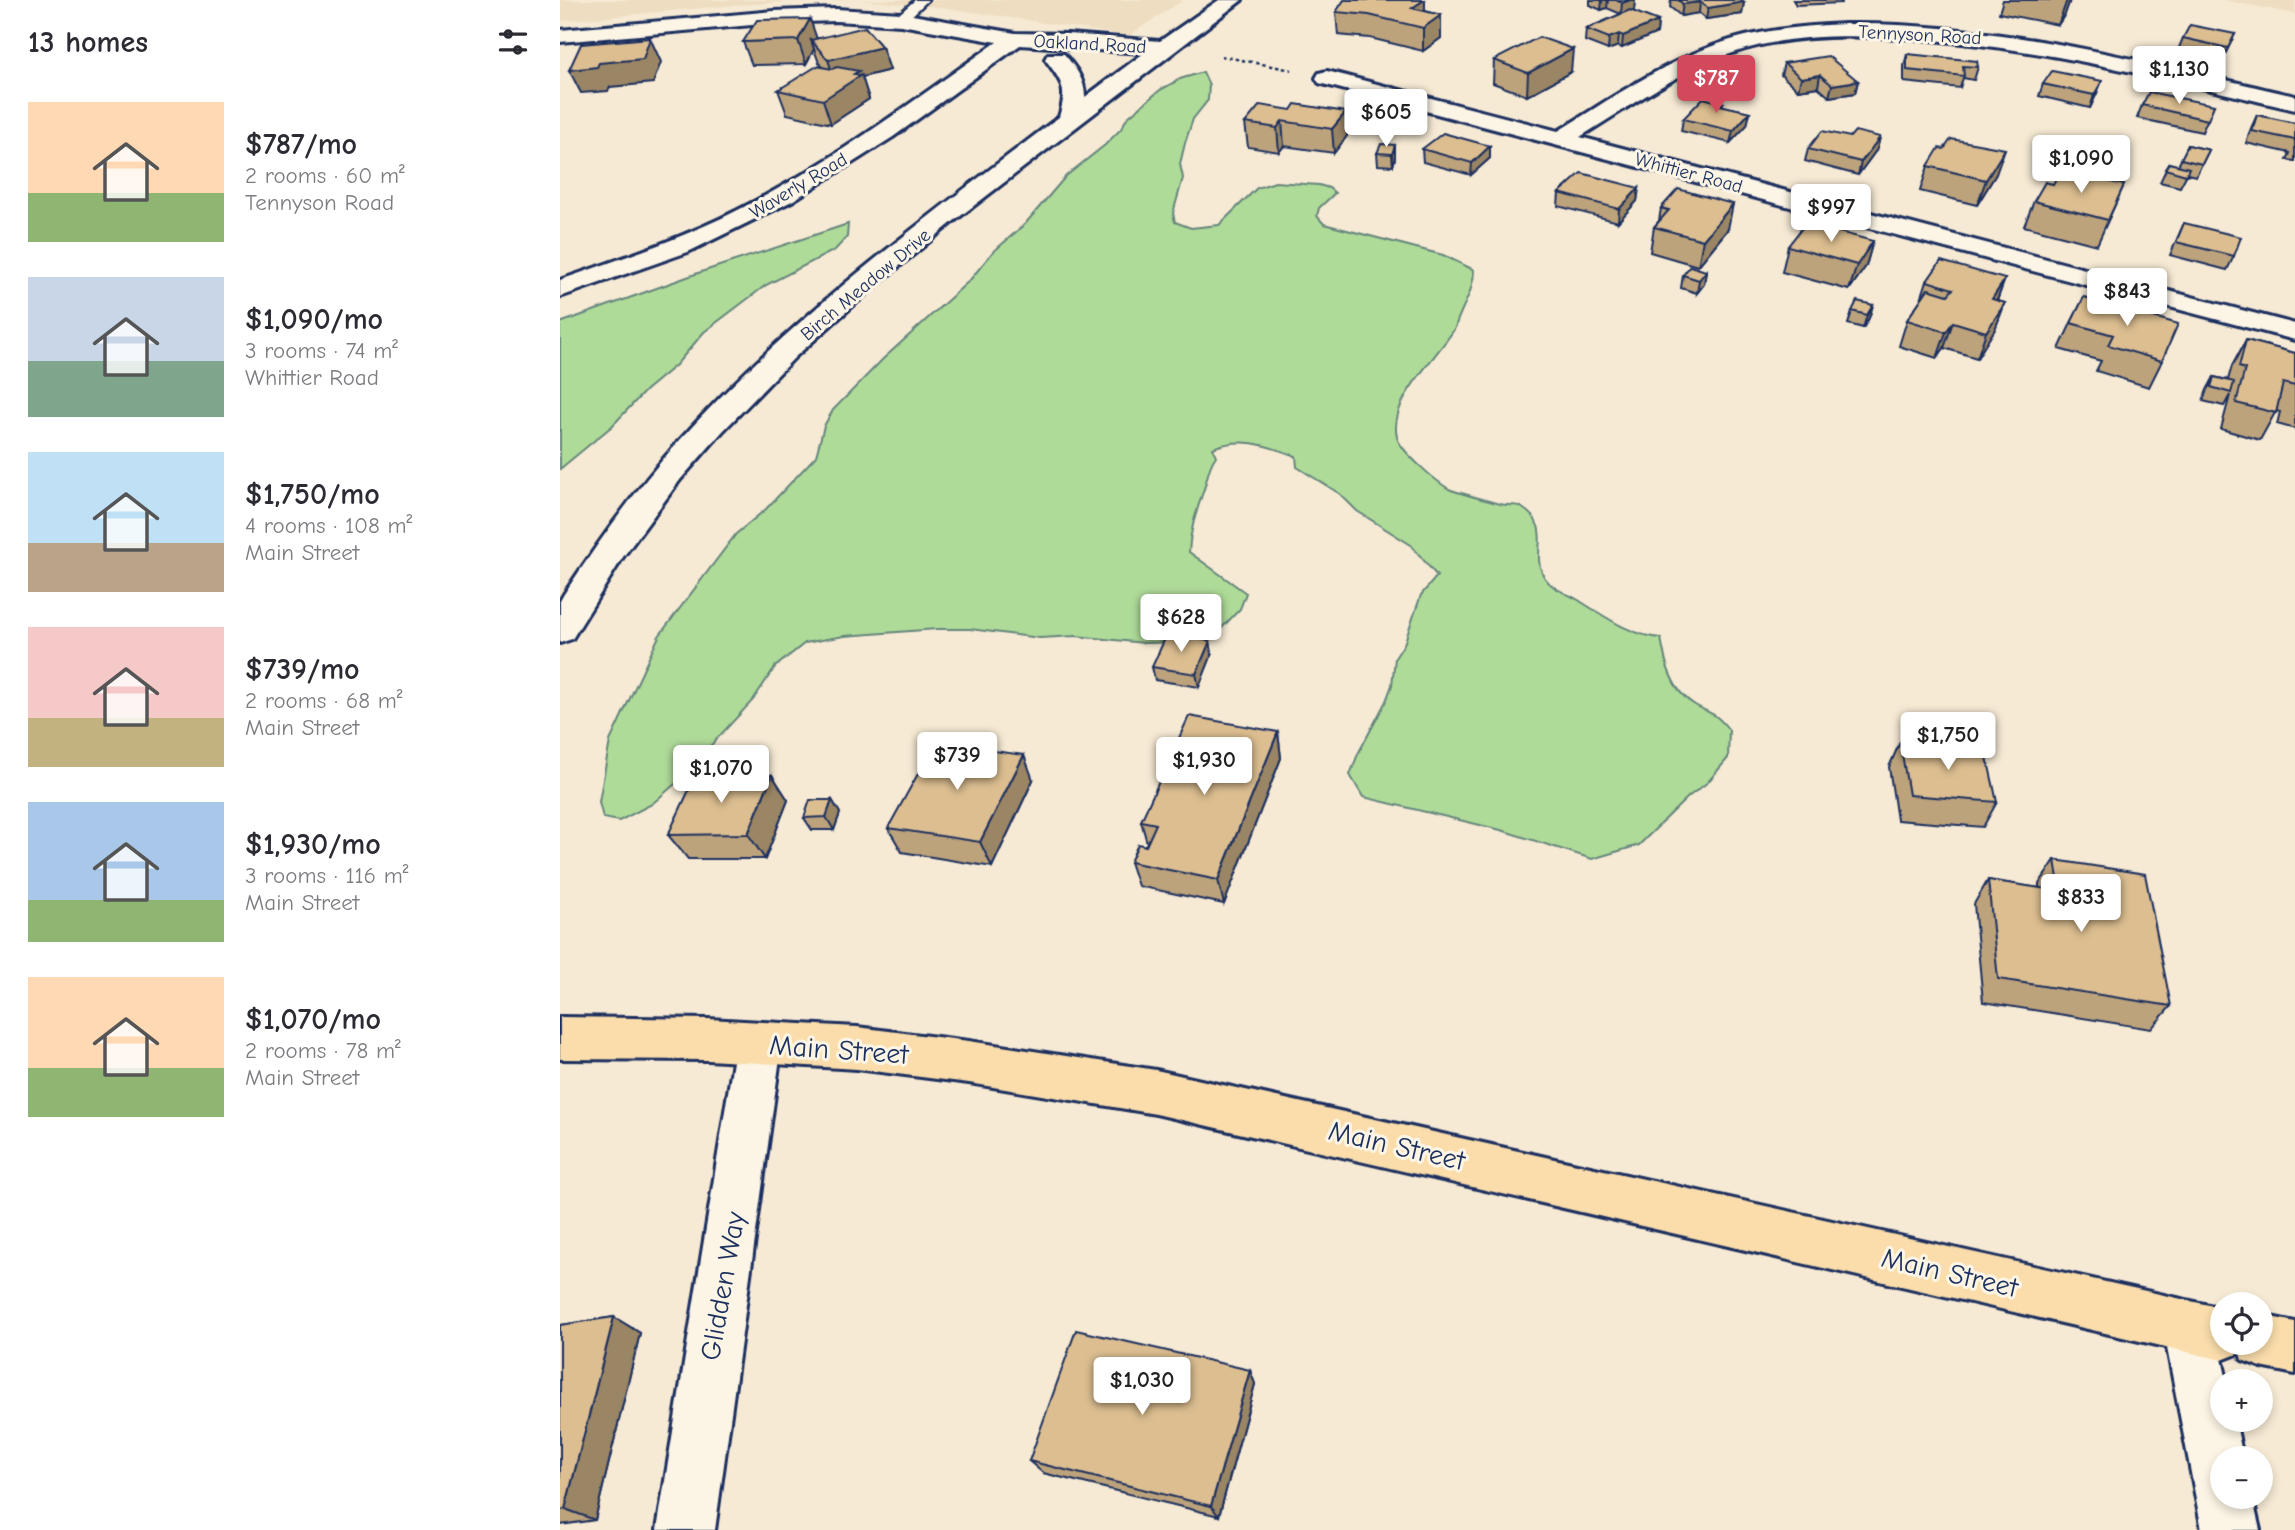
<!DOCTYPE html>
<meta charset="utf-8">
<style>
body{margin:0;font-family:"Comic Neue",sans-serif;background:#f7f7f7;color:#2b2b33;height:100vh;display:flex;flex-direction:column;font-size:26px;white-space:nowrap}
*{box-sizing:border-box;margin:0}
p{font-size:23px;color:#7c7c81}
.icon{flex:none;width:38px;height:38px;fill:none;stroke:currentColor;stroke-width:2;stroke-linecap:round;stroke-linejoin:round}
.map{position:relative;flex:1;overflow:hidden}
.drawer{display:flex;flex-direction:column;background:#fff;width:560px}
.drawer>*{flex:none}
.buttons{position:absolute;left:1650px;top:1292px;display:grid;gap:14px}
.buttons a{display:grid;place-items:center;width:63px;height:63px;border-radius:50%;background:#fff;box-shadow:0 4px 10px #0003;font-size:35px}
.price{position:absolute;translate:-50% -60px;padding:0 16px;border-radius:7px;background:#fff;color:#222;font-size:23px;line-height:46px;filter:drop-shadow(0 2px 4px #0008)}
.price::after{content:'';position:absolute;left:50%;top:42px;width:21px;height:16px;margin-left:-10px;background:inherit;clip-path:polygon(0 0,100% 0,50% 100%)}
.price.current{background:#d1495b;color:#fff}
ul{padding:0;list-style:none}
li{display:flex;align-items:center;gap:21px;height:175px;padding:0 28px}
li span{display:grid;place-items:center;flex:none;width:196px;height:140px;border-radius:0px;color:#555}
li>.icon{margin-inline-start:auto}
span .icon{width:84px;height:84px;fill:#fffc;stroke-width:1}
li b{font-size:30px}
h2{display:flex;justify-content:space-between;align-items:center;height:84px;padding:0 28px;font-size:30px}
main{display:flex;flex:1;min-height:0}
.map>svg:first-child{display:block}
</style>
<main>
<section class="drawer">
<h2>13 homes<svg class="icon" aria-label="filters" viewBox="0 0 24 24"><path d="M4 7h16M4 17h16"/><circle cx="9" cy="7" r="2"/><circle cx="15" cy="17" r="2"/></svg></h2>
<ul>
<li><span style="background:linear-gradient(#ffd9b3 65%,#8fb573 0)"><svg class="icon" aria-label="home" viewBox="0 0 24 24"><path d="M3 11l9-7 9 7M6 9v11h12V9"/></svg></span><div><b>$787/mo</b><p>2 rooms · 60 m²</p><p>Tennyson Road</p></div></li>
<li><span style="background:linear-gradient(#c9d6e8 60%,#7fa58c 0)"><svg class="icon" aria-label="home" viewBox="0 0 24 24"><path d="M3 11l9-7 9 7M6 9v11h12V9"/></svg></span><div><b>$1,090/mo</b><p>3 rooms · 74 m²</p><p>Whittier Road</p></div></li>
<li><span style="background:linear-gradient(#bfe0f5 65%,#b9a48a 0)"><svg class="icon" aria-label="home" viewBox="0 0 24 24"><path d="M3 11l9-7 9 7M6 9v11h12V9"/></svg></span><div><b>$1,750/mo</b><p>4 rooms · 108 m²</p><p>Main Street</p></div></li>
<li><span style="background:linear-gradient(#f6c9c9 65%,#c2b280 0)"><svg class="icon" aria-label="home" viewBox="0 0 24 24"><path d="M3 11l9-7 9 7M6 9v11h12V9"/></svg></span><div><b>$739/mo</b><p>2 rooms · 68 m²</p><p>Main Street</p></div></li>
<li><span style="background:linear-gradient(#a9c7e8 70%,#8fb573 0)"><svg class="icon" aria-label="home" viewBox="0 0 24 24"><path d="M3 11l9-7 9 7M6 9v11h12V9"/></svg></span><div><b>$1,930/mo</b><p>3 rooms · 116 m²</p><p>Main Street</p></div></li>
<li><span style="background:linear-gradient(#ffd9b3 65%,#8fb573 0)"><svg class="icon" aria-label="home" viewBox="0 0 24 24"><path d="M3 11l9-7 9 7M6 9v11h12V9"/></svg></span><div><b>$1,070/mo</b><p>2 rooms · 78 m²</p><p>Main Street</p></div></li>
</ul>
</section>
<div class="map">
<svg width="1735" height="1530" viewBox="0 0 1735 1530">
<rect width="100%" height="100%" fill="#f6ead4"/>
<filter id="ink" filterUnits="userSpaceOnUse"><feTurbulence type="fractalNoise" baseFrequency=".0143" numOctaves="2"/><feDisplacementMap in="SourceGraphic" scale="14" xChannelSelector="R" yChannelSelector="G"/><feConvolveMatrix kernelMatrix="1 2 1 2 8 2 1 2 1" color-interpolation-filters="sRGB"/></filter>
<g filter="url(#ink)">
<g fill="#eeddc0">
<path d="M0,0H623L568,36L388,8L300,0L240,1L165,6L0,21Z"/>
<path d="M1663,0H1735V14Z"/>
</g>
<g fill="#afdb99" stroke="#65857c" stroke-width="2">
<path d="M643,72L649,85L648,100L633,119L625,143L620,164L623,178L613,213L615,222L631,228L659,225L697,188L715,182L759,185L769,188L775,193L759,208L757,216L764,224L883,255L914,270C914,292 901,307 895,328C877,358 828,400 837,437C840,451 877,482 889,489C895,492 933,502 940,504C948,506 955,504 961,507C996,529 968,553 985,578C993,590 1009,594 1020,601C1047,618 1070,635 1101,638C1105,662 1111,691 1135,705C1152,715 1155,712 1169,730L1168,758L1148,782L1128,797L1079,845L1032,859L941,830L803,797L790,775L798,754L826,701L832,685L835,658L844,644L861,595L877,576L851,545L797,511L780,494L737,467L736,456C707,446 683,436 653,448L656,456C647,468 648,479 643,492C636,513 630,530 629,552L686,593L680,609L657,633L625,642L584,643L516,636L480,638L410,629H377L284,636L245,643L215,667L193,700L115,784L92,804L59,821L43,818L39,802L50,741L99,636L176,534L206,509L256,456L264,426L273,410L323,359L410,280L432,253L465,224L506,176L545,145L561,129L567,118L600,90L620,79Z"/>
<path d="M288,224L287,237L275,250L206,285L144,332L116,365L86,390L52,426L0,469V323L141,272Z"/>
</g>
<g fill="none" stroke-linecap="round" stroke-linejoin="round">
<defs>
<path id="lane" d="M355,0H368L345,22H337V16Z"/>
<g id="street">
<path d="M659,0H682L394,221L313,288L235,357L162,432L120,480L63,557L12,639L0,643V601L4,594C39,541 76,489 119,441C231,317 366,218 499,117C508,88 502,82 485,59L488,54H504C515,67 525,79 525,97L584,53L460,45L333,137L232,201L128,252L0,297V280C60,259 121,239 178,210C270,164 353,101 437,42L341,25L276,21L214,23L0,42V30L214,11L276,9L341,13L455,33L508,34L600,41Z"/>
<path d="M1285,24C1438,22 1586,62 1735,96V110C1598,78 1461,41 1319,37C1271,35 1219,37 1173,53C1117,72 1069,107 1020,137L1735,324V340L759,83L756,78L759,73L767,71L998,131C1049,100 1100,64 1158,44C1198,30 1242,26 1285,24Z"/>
<path d="M199,1022L215,1028L222,1043L155,1530H97L176,1043L183,1028Z"/>
<path d="M1629,1301L1647,1309L1655,1327L1667,1381H1662V1419H1675L1683,1458H1662V1496H1692L1700,1530H1642L1603,1327L1611,1309Z"/>
</g>
<path id="primary" d="M0,1017L148,1019L297,1027L409,1041L596,1070L1662,1308V1342H1701V1315L1735,1322V1374L1701,1367L1682,1360L1680,1353L1662,1360L596,1114L409,1083L297,1069L148,1060L0,1059Z"/>
</defs>
<use href="#lane" stroke="#1b2f5e" stroke-width="5"/>
<use href="#street" stroke="#1b2f5e" stroke-width="6"/>
<use href="#primary" stroke="#1b2f5e" stroke-width="6"/>
<path stroke="#1b2f5e" stroke-width="2.5" stroke-dasharray="3.5 3.5" stroke-linecap="butt" d="M661,56L732,70"/>
<use href="#lane" fill="#fcf5e5" fill-rule="evenodd"/>
<use href="#street" fill="#fcf5e5" fill-rule="evenodd"/>
<use href="#primary" fill="#faddab" fill-rule="evenodd"/>
</g>
<g fill="#bda37c" stroke="#1b2f5e" stroke-width="2">
<path d="M1030,0H1075L1074,10L1071,11L1098,21L1097,33L1062,48L1058,46L1048,50L1025,41L1026,29L1061,14L1047,8L1041,10L1030,5Z"/>
<path d="M1111,0H1181L1184,2L1182,14L1146,19L1139,13L1121,16L1110,7Z"/>
<path d="M1233,0H1281V3L1236,5Z"/>
<path d="M1443,0H1510L1505,14L1498,25L1439,13Z"/>
<path d="M865,11L881,15V38L863,51L810,38L778,35L776,12Z"/>
<path d="M1675,34L1663,59L1618,50L1623,38Z"/>
<path d="M257,38L322,47L330,70L302,77L309,99L271,124L227,114L218,90L263,67L259,63L254,49L246,64L192,65L183,42Z"/>
<path d="M1347,54L1418,67L1414,80L1403,78L1400,88L1344,82V66Z"/>
<path d="M934,60L1011,72L967,96L933,83Z"/>
<path d="M1224,63L1298,81L1295,93L1269,97L1258,87L1238,90L1221,75Z"/>
<path d="M1483,84L1537,93L1530,108L1479,96Z"/>
<path d="M1163,103L1162,106L1190,112L1187,125L1170,143L1121,131L1123,119Z"/>
<path d="M1582,105H1654L1642,132L1577,118Z"/>
<path d="M731,110L787,136L774,153L724,146L719,152L688,147L685,123Z"/>
<path d="M1697,115L1735,123V161L1727,160L1730,153L1686,143L1691,128Z"/>
<path d="M1290,137H1320L1317,149L1298,175L1245,161L1248,149Z"/>
<path d="M835,145V158L833,166L818,165L817,153Z"/>
<path d="M1628,145L1649,150L1636,176L1627,174L1620,187L1600,182L1609,163L1618,166Z"/>
<path d="M930,146V158L911,175L863,162L862,149Z"/>
<path d="M1384,149L1436,174L1417,205L1360,191L1368,166Z"/>
<path d="M1493,184L1564,185L1537,245L1464,226L1474,201Z"/>
<path d="M1079,188L1077,201L1058,222L998,206L999,193Z"/>
<path d="M1101,208L1168,229L1138,266L1090,252L1094,227L1099,221Z"/>
<path d="M1624,223L1674,256L1667,270L1610,255Z"/>
<path d="M1313,241L1306,266L1289,290L1222,272L1228,246Z"/>
<path d="M1146,271L1144,284L1137,293L1121,288L1123,275Z"/>
<path d="M1445,279L1437,301L1445,303L1435,329L1417,358L1384,348L1377,358L1339,346L1347,320L1361,299L1367,281Z"/>
<path d="M1524,297L1602,361L1589,387L1536,371L1541,361L1499,349L1511,323Z"/>
<path d="M1313,305L1309,318L1303,328L1288,324L1292,311Z"/>
<path d="M1686,340L1735,353V429L1717,424L1720,412L1716,411L1700,440L1661,429L1670,395L1664,406L1643,401L1647,390L1654,377L1668,380L1672,366Z"/>
<path d="M650,641L652,654L639,687L595,680L592,667Z"/>
<path d="M718,732L721,758L664,904L578,886L570,862L587,843L581,821Z"/>
<path d="M1340,742L1437,802L1423,827L1337,820L1329,767Z"/>
<path d="M212,775L228,800L205,859H128L108,835Z"/>
<path d="M473,780L432,867L342,852L328,828Z"/>
<path d="M272,800L280,813L274,830H252L244,818Z"/>
<path d="M1495,860L1611,1006L1591,1029L1423,1002L1414,904L1428,880L1479,888V884Z"/>
<path d="M54,1317L80,1333L35,1520L0,1525V1325Z"/>
<path d="M690,1370L695,1384L659,1516L483,1473L469,1461Z"/>
</g>
<g fill="#9a8565" stroke="#1b2f5e" stroke-width="2">
<path d="M864,0H865V22L852,8Z"/>
<path d="M1042,0H1048L1047,8L1041,10Z"/>
<path d="M1070,0H1075L1074,10L1061,14L1062,3Z"/>
<path d="M1507,0H1510L1505,14L1498,25Z"/>
<path d="M1140,2L1139,13L1121,16L1123,4Z"/>
<path d="M1184,2L1182,14L1146,19L1148,8Z"/>
<path d="M881,15V38L863,51V28Z"/>
<path d="M250,19L258,42L251,40L254,49L246,64L238,40Z"/>
<path d="M1098,21L1097,33L1062,48L1063,36Z"/>
<path d="M1059,34L1058,46L1048,50L1049,38Z"/>
<path d="M90,38L101,62L93,83L50,87L48,91L21,93L9,70Z"/>
<path d="M322,47L330,70L302,77L309,99L271,124L263,100L276,83L268,60Z"/>
<path d="M1013,49L1011,72L967,96L968,73Z"/>
<path d="M1260,75L1258,87L1238,90L1241,78Z"/>
<path d="M1298,81L1295,93L1269,97L1272,85Z"/>
<path d="M1542,81L1537,93L1530,108L1534,95Z"/>
<path d="M786,112L787,136L774,153L772,129Z"/>
<path d="M1190,112L1187,125L1170,143L1173,131Z"/>
<path d="M722,121L724,146L719,152L717,128Z"/>
<path d="M1320,137L1317,149L1298,175L1301,162Z"/>
<path d="M835,145V158L833,166L832,154Z"/>
<path d="M930,146V158L911,175L912,163Z"/>
<path d="M1445,149L1436,174L1417,205L1426,180Z"/>
<path d="M1079,188L1077,201L1058,222L1059,209Z"/>
<path d="M1173,204L1168,229L1138,266L1143,240Z"/>
<path d="M1313,241L1306,266L1289,290L1297,265Z"/>
<path d="M1146,271L1144,284L1137,293L1139,280Z"/>
<path d="M1445,279L1435,305L1432,299Z"/>
<path d="M1445,303L1435,329L1417,358L1426,332Z"/>
<path d="M1313,305L1309,318L1303,328L1307,315Z"/>
<path d="M1393,322L1384,348L1377,358L1386,332Z"/>
<path d="M650,641L652,654L639,687L636,674Z"/>
<path d="M718,732L721,758L664,904L658,880Z"/>
<path d="M464,755L473,780L432,867L420,842Z"/>
<path d="M212,775L228,800L205,859L188,834Z"/>
<path d="M272,800L280,813L274,830L266,817Z"/>
<path d="M54,1317L80,1333L35,1520L5,1509Z"/>
<path d="M690,1370L695,1384L659,1516L651,1506Z"/>
</g>
<g fill="#dcbe90" stroke="#1b2f5e" stroke-width="2">
<path d="M784,0H864L852,8L881,15L863,28L809,15L776,12Z"/>
<path d="M1056,0H1070L1062,3Z"/>
<path d="M1118,0H1181L1184,2L1148,8L1140,2L1123,4Z"/>
<path d="M1070,10L1098,21L1063,36L1059,34L1049,38L1026,29Z"/>
<path d="M250,19L238,40L183,42L197,20Z"/>
<path d="M1630,25L1675,34L1668,48L1623,38Z"/>
<path d="M305,27L322,47L268,60L251,40Z"/>
<path d="M979,37L1013,49L968,73L934,60Z"/>
<path d="M90,38L83,59L39,63L37,67L9,70L21,44Z"/>
<path d="M1347,54L1417,61L1418,67L1403,66L1404,76L1347,70Z"/>
<path d="M1268,56L1298,81L1272,85L1260,75L1241,78L1224,63Z"/>
<path d="M257,66L272,69L277,67L299,71L294,74L301,75L263,100L218,90Z"/>
<path d="M1492,71L1542,81L1534,95L1483,84Z"/>
<path d="M1589,92L1654,105L1648,120L1582,105Z"/>
<path d="M1143,98L1163,103L1160,105L1190,112L1173,131L1123,119Z"/>
<path d="M735,104L786,112L772,129L722,121L717,128L685,123L700,105L731,110Z"/>
<path d="M1697,115L1735,123V140L1692,131Z"/>
<path d="M1262,131L1290,137L1295,131L1320,137L1301,162L1248,149Z"/>
<path d="M883,133L930,146L912,163L862,149Z"/>
<path d="M1391,139L1445,149L1426,180L1368,166L1379,148L1384,149Z"/>
<path d="M821,144L835,145L832,154L817,153Z"/>
<path d="M1628,145L1649,150L1642,164L1621,159Z"/>
<path d="M1609,163L1629,168L1626,175L1605,169Z"/>
<path d="M1501,170L1564,185L1548,220L1474,201L1485,182L1493,184Z"/>
<path d="M1021,173L1079,188L1059,209L999,193Z"/>
<path d="M1118,189L1173,204L1143,240L1094,227L1109,210L1101,208Z"/>
<path d="M1246,223L1313,241L1297,265L1228,246Z"/>
<path d="M1624,223L1681,237L1674,256L1616,242Z"/>
<path d="M1381,261L1445,279L1432,299L1445,303L1426,332L1393,322L1386,332L1347,320L1368,289L1388,295L1393,289L1367,281Z"/>
<path d="M1130,266L1146,271L1139,280L1123,275Z"/>
<path d="M1524,297L1618,324L1602,361L1548,345L1553,335L1511,323Z"/>
<path d="M1297,301L1313,305L1307,315L1292,311Z"/>
<path d="M1686,340L1735,353V386L1723,383L1716,413L1676,403L1685,369L1679,367Z"/>
<path d="M1654,377L1674,382L1671,393L1651,387Z"/>
<path d="M607,634L650,641L636,674L592,667Z"/>
<path d="M629,716L718,732L658,880L570,862L578,844L586,846L596,824L581,821Z"/>
<path d="M1340,742L1425,748L1437,802L1349,795Z"/>
<path d="M375,743L464,755L420,842L328,828Z"/>
<path d="M136,775H212L188,834L108,835Z"/>
<path d="M250,800H272L266,817L244,818Z"/>
<path d="M1495,860L1585,874L1611,1006L1438,979L1428,880L1500,891Z"/>
<path d="M54,1317L5,1509L0,1510V1325Z"/>
<path d="M516,1330L690,1370L651,1506L469,1461Z"/>
</g>
</g>
<g text-anchor="middle" stroke-width="6" stroke-linejoin="round" paint-order="stroke">
<g font-size="19" fill="#1b2f5e" stroke="#fcf5e5">
<text transform="translate(1360 34) rotate(3)" y="7">Tennyson Road</text>
<text transform="translate(530 43) rotate(3)" y="7">Oakland Road</text>
<text transform="translate(1129 172) rotate(15)" y="7">Whittier Road</text>
<text transform="translate(238 185) rotate(-31)" y="7">Waverly Road</text>
<text transform="translate(305 284) rotate(-40)" y="7">Birch Meadow Drive</text>
</g>
<g font-size="28" fill="#1b2f5e" stroke="#fcf5e5">
<text transform="translate(279 1049) rotate(4)" y="10">Main Street</text>
<text transform="translate(837 1145) rotate(13)" y="10">Main Street</text>
<text transform="translate(1390 1272) rotate(13)" y="10">Main Street</text>
<text transform="translate(162 1286) rotate(-80)" y="10">Glidden Way</text>
</g>
</g>
</svg>
<div class="buttons">
<a><svg class="icon" aria-label="locate" viewBox="0 0 24 24"><circle cx="12" cy="12" r="6"/><path d="M12 2v4M12 18v4M2 12h4M18 12h4"/></svg></a>
<a>+</a>
<a>−</a>
</div>
<b class="price" style="left:1619px;top:106px">$1,130</b>
<b class="price current" style="left:1156px;top:115px">$787</b>
<b class="price" style="left:826px;top:149px">$605</b>
<b class="price" style="left:1521px;top:195px">$1,090</b>
<b class="price" style="left:1271px;top:244px">$997</b>
<b class="price" style="left:1567px;top:328px">$843</b>
<b class="price" style="left:621px;top:654px">$628</b>
<b class="price" style="left:1388px;top:772px">$1,750</b>
<b class="price" style="left:397px;top:792px">$739</b>
<b class="price" style="left:644px;top:797px">$1,930</b>
<b class="price" style="left:161px;top:805px">$1,070</b>
<b class="price" style="left:1521px;top:934px">$833</b>
<b class="price" style="left:582px;top:1417px">$1,030</b>
</div>
</main>
